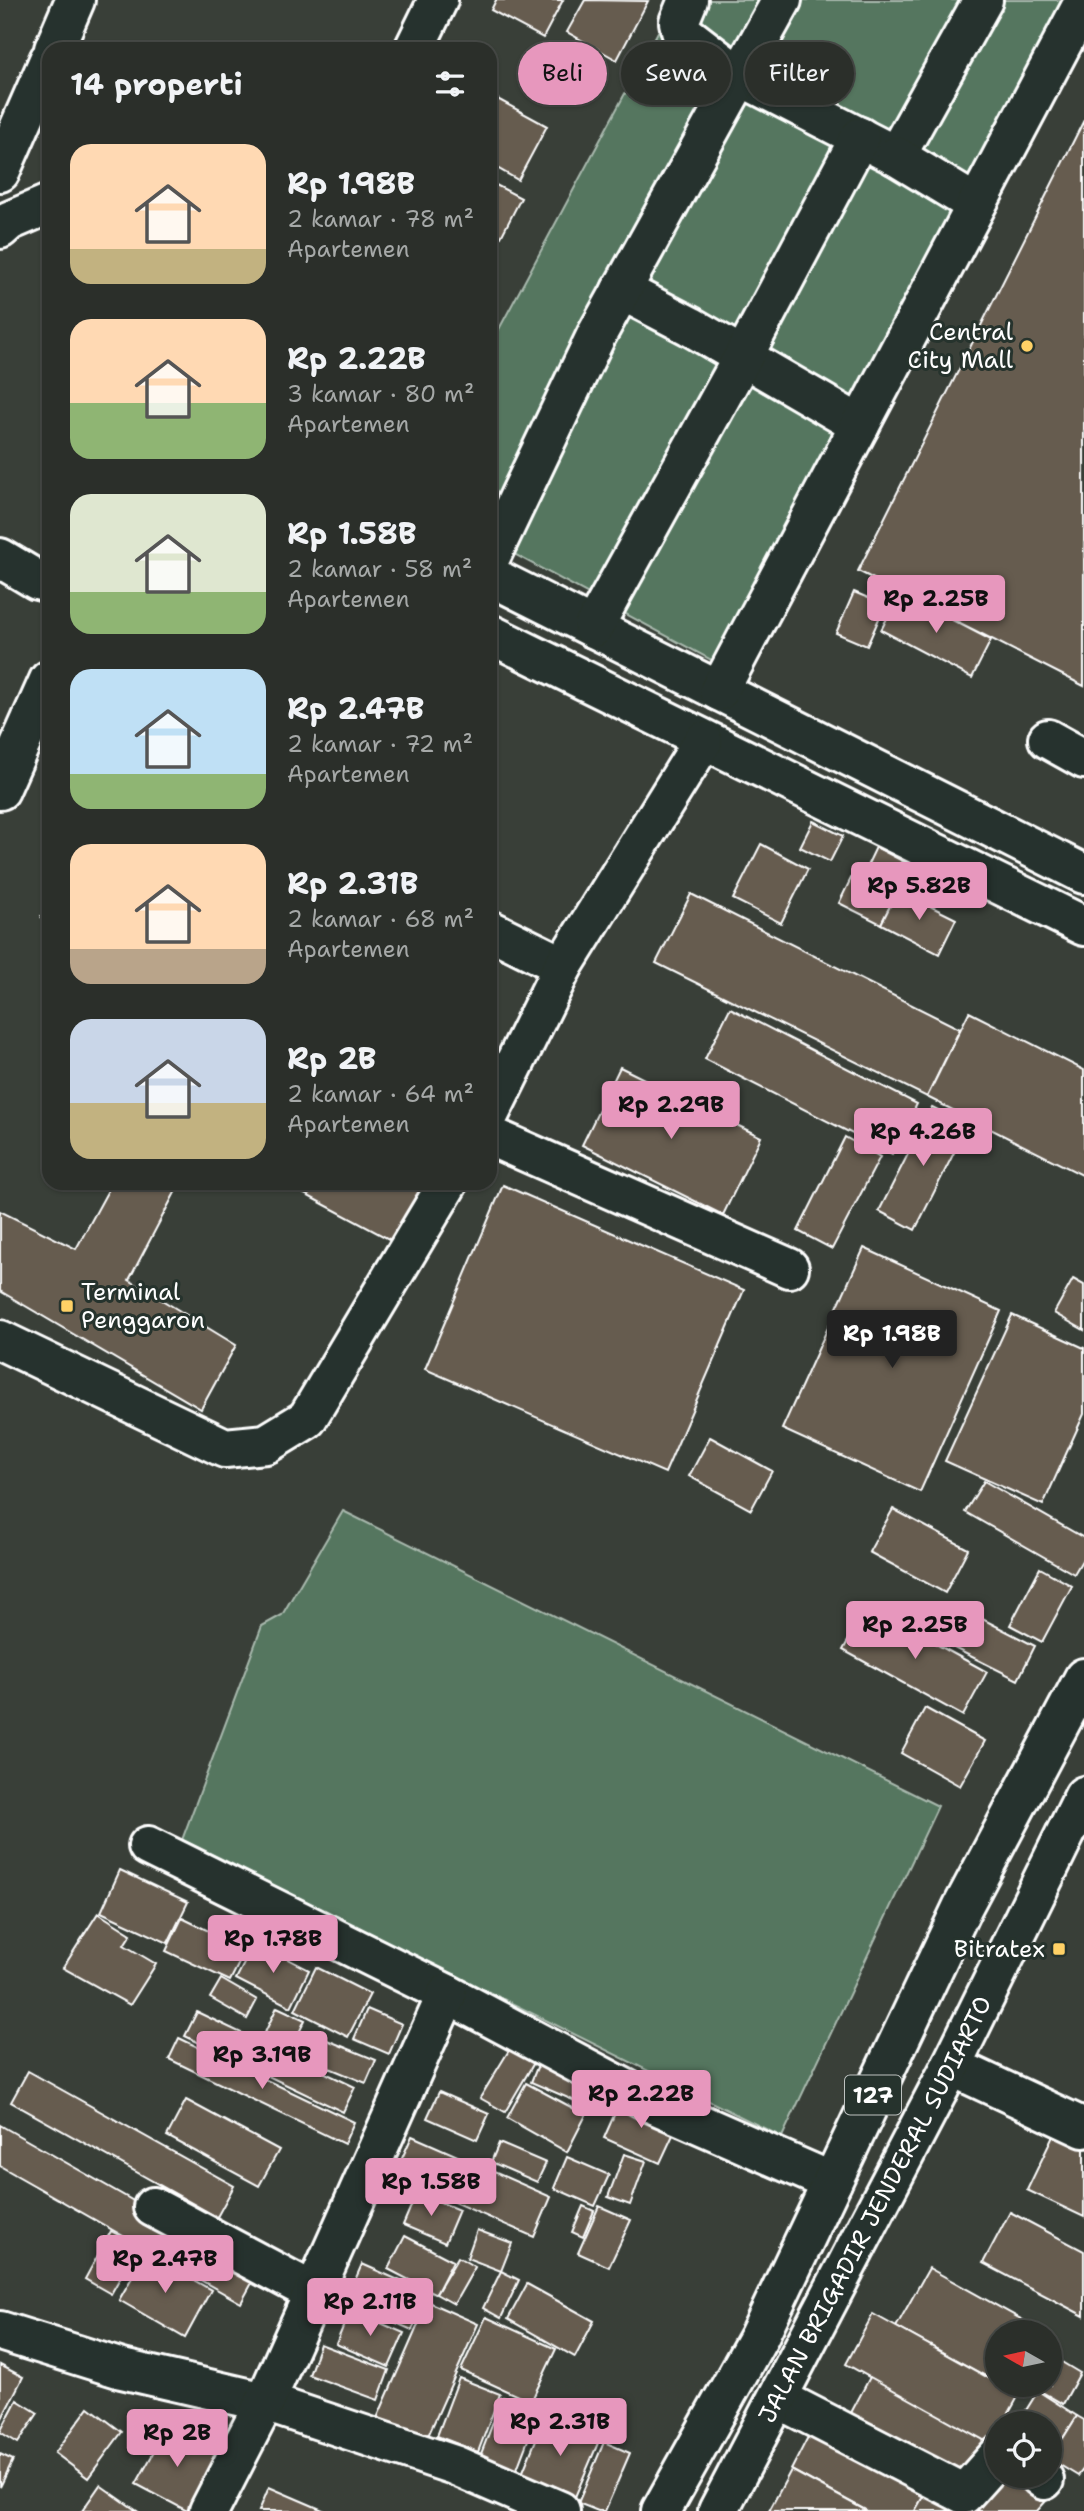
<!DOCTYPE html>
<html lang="id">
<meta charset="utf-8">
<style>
body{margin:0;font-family:"Shantell Sans",sans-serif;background:#333732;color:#f1f3f6;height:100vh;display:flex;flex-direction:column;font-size:26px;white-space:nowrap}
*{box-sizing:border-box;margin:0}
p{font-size:23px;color:#a6a9a8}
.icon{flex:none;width:38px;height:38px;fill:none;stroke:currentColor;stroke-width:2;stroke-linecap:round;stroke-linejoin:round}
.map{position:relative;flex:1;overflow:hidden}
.panel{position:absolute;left:42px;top:42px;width:455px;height:1148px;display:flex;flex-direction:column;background:#2b2f2a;border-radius:21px;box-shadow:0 2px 5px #0004,0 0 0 2px #474a47}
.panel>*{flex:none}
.guide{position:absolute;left:518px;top:42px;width:460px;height:63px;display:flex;gap:14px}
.needle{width:46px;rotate:279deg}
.fabs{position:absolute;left:985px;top:2320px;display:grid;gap:14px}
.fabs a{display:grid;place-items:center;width:77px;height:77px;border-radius:50%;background:#2b2f2a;box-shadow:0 2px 5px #0004,0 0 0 2px #474a47;font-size:35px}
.price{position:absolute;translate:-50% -60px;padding:0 16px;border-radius:7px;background:#e797bd;color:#111;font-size:23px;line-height:46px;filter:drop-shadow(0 2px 4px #0008)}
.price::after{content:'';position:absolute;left:50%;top:42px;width:21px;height:16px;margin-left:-10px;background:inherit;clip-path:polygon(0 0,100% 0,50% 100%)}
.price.current{background:#222;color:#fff}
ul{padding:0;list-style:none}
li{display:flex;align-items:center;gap:21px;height:175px;padding:0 28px}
li span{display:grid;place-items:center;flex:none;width:196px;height:140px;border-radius:21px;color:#555}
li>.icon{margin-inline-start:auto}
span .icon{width:84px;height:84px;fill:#fffc;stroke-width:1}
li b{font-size:30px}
h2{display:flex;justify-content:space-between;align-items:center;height:84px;padding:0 28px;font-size:30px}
.tag{padding:0 24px;border-radius:32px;background:#2b2f2a;box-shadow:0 2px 5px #0004,0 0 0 2px #474a47;font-size:24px;line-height:63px}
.tag.current{background:#e797bd;color:#111}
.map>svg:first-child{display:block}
</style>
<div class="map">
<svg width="1084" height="2511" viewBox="0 0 1084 2511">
<rect width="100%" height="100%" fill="#393f38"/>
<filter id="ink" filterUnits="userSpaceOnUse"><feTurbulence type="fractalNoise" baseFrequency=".0143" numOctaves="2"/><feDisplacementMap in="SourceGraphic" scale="14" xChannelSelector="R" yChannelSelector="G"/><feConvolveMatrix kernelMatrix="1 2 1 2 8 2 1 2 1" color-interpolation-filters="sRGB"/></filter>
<g filter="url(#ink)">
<g fill="#55765f" stroke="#aabaaf" stroke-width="2">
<path d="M675,0H1084L741,676L490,541V346Z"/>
<path d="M343,1511L938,1806L782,2137L182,1840L262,1626L282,1615Z"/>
</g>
<g fill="#665c50" stroke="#fff" stroke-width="2">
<path d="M496,0H563L543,38L491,10Z"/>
<path d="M585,0L648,1L617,60L567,32Z"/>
<path d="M490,95L547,126L518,180L490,164Z"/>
<path d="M1084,120V686L858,571Z"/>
<path d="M490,182L521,198L501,237L490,232Z"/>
<path d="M854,592L885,605L867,646L836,633Z"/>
<path d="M900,593L991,640L972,678L881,630Z"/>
<path d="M813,821L843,836L830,862L800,847Z"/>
<path d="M761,844L808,869L781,923L733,899Z"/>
<path d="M876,847L910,865L901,883L867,866Z"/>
<path d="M856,868L898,890L881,924L839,903Z"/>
<path d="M898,890L956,919L939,954L881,924Z"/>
<path d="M691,894L960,1029L927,1097L656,963Z"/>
<path d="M49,913V944L41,916Z"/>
<path d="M730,1008L917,1104L892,1154L705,1059Z"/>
<path d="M969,1012L1084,1070V1176L927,1097Z"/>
<path d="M620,1067L761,1137L723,1215L582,1145Z"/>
<path d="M932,1107L968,1125L915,1230L879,1211Z"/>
<path d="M845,1137L880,1157L832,1249L798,1231Z"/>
<path d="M112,1183H180L129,1280L236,1345L201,1409L0,1291V1211L76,1249Z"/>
<path d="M284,1183H432L398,1244Z"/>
<path d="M503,1185L744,1290L665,1473L425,1369Z"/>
<path d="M864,1248L1001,1311L920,1492L782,1429Z"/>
<path d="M1073,1279L1084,1285V1330L1054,1313Z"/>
<path d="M1012,1315L1084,1348V1414L1043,1505L945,1461Z"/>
<path d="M710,1437L772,1471L751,1510L689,1476Z"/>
<path d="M984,1481L1084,1538V1557L1074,1574L965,1512Z"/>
<path d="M893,1509L968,1549L945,1593L869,1552Z"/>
<path d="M1040,1568L1072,1586L1042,1642L1010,1625Z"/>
<path d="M867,1606L987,1672L963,1716L843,1650Z"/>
<path d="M959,1607L1035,1646L1018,1680L942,1642Z"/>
<path d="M925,1708L985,1741L960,1786L901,1753Z"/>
<path d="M120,1870L188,1902L168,1943L101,1912Z"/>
<path d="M98,1913L131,1934L124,1945L156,1964L130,2005L63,1968Z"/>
<path d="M182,1918L246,1949L230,1981L166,1951Z"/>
<path d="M255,1942L309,1970L291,2007L236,1979Z"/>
<path d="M316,1967L370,1994L348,2037L295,2010Z"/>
<path d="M221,1979L257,2000L247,2019L210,1998Z"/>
<path d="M277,2007L305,2020L289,2054L261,2041Z"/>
<path d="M367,2009L402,2024L389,2054L354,2039Z"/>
<path d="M197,2012L355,2087L343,2112L185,2036Z"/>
<path d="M305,2031L376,2060L366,2083L295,2054Z"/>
<path d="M179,2038L354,2122L344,2144L169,2059Z"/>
<path d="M511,2047L535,2061L505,2112L480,2098Z"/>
<path d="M540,2060L592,2082L582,2104L531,2082Z"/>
<path d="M28,2071L234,2186L217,2217L11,2102Z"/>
<path d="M526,2083L586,2115L567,2152L507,2118Z"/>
<path d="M439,2092L489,2114L477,2140L427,2118Z"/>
<path d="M622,2097L679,2122L660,2163L604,2138Z"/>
<path d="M186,2100L279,2150L259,2186L167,2136Z"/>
<path d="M0,2125L258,2272L241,2303L0,2166Z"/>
<path d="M1055,2132L1084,2145V2217L1027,2190Z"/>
<path d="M412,2136L551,2197L534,2237L394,2176Z"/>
<path d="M499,2143L546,2163L537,2182L491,2162Z"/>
<path d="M624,2154L646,2161L630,2205L608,2197Z"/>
<path d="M567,2157L609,2175L595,2206L554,2188Z"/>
<path d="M417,2192L459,2210L445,2243L403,2225Z"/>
<path d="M583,2206L594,2211L583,2237L572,2232Z"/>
<path d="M599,2206L631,2220L609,2267L578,2253Z"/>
<path d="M1010,2212L1084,2251V2316L983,2263Z"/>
<path d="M477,2230L512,2243L501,2271L467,2258Z"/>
<path d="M111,2231L138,2246L111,2294L85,2279Z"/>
<path d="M405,2236L453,2261L436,2294L388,2269Z"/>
<path d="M146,2253L211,2290L185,2338L119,2300Z"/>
<path d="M458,2257L475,2267L454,2304L436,2294Z"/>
<path d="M362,2264L428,2293L412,2330L346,2301Z"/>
<path d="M929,2268L1039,2329L1037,2333H998V2383L896,2327Z"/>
<path d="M501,2271L519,2280L501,2318L483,2308Z"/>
<path d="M527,2284L594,2321L575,2357L508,2319Z"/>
<path d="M428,2302L478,2324L424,2445L375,2423Z"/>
<path d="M350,2310L404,2333L389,2367L336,2344Z"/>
<path d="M873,2314L1019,2395L1003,2424H998V2433L991,2445L846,2364Z"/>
<path d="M486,2317L556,2349L531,2402L461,2370Z"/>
<path d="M320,2344L389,2370L378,2400L309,2375Z"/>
<path d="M1050,2355L1080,2373L1063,2404L1030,2385H1050Z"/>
<path d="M0,2365L23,2377L0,2422Z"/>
<path d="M870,2377L987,2442L961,2488L845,2424Z"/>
<path d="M459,2378L500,2394L478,2452L437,2436Z"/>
<path d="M1038,2391L1077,2416L1057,2448L1050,2443V2424L1018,2423Z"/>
<path d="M503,2397L539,2411L515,2474L479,2459Z"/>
<path d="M17,2400L38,2413L18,2443L0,2432Z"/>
<path d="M89,2407L122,2432L88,2478L55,2453Z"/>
<path d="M547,2413L601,2436L572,2504L519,2481Z"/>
<path d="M1077,2416L1084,2420V2468L1078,2476L1050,2459Z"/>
<path d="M168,2427L218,2455L187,2511L136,2484Z"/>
<path d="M812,2429L927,2490L915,2511H867L791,2470Z"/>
<path d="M604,2442L630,2453L605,2511H598L578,2503Z"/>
<path d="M0,2454L13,2460L0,2487Z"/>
<path d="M791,2470L867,2511H769Z"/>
<path d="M998,2476H1017L1046,2501L1037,2511H973Z"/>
<path d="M930,2484L969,2511H915Z"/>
<path d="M100,2485L137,2511H82Z"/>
<path d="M269,2487L325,2511H259Z"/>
</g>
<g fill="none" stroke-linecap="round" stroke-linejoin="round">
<defs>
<g id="minor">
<path d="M688,0L679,22L681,31L738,75L896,156L983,0"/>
<path d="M54,49L75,0"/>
<path d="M414,49L438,0"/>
<path d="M896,156L975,204"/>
<path d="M0,172L49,60"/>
<path d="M0,229L9,221L49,204"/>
<path d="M621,290L690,326L860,425"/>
<path d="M0,558L37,580L49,583"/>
<path d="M490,558L596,336L782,0"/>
<path d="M490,576L1084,874"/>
<path d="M593,628L743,357L860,137"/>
<path d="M490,634L1084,926"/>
<path d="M719,691L1084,2"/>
<path d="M1048,739L1084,759"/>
<path d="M0,790L49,680"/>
<path d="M490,930L563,966"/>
<path d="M490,1113L563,966L703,741"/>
<path d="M490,1136L789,1268"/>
<path d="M0,1340L225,1448L266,1444L307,1419L448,1183"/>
<path d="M148,1846L447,1994L652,2103L832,2182"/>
<path d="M951,2066L1084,2128"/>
<path d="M153,2207L313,2292"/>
<path d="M0,2331L122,2369L265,2402L454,2465L560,2511"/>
<path d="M779,2399L964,2494L998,2456"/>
<path d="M1039,2476L1044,2480"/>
<path d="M209,2511L265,2402L447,1994"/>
</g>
<g id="major">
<path d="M661,2511L759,2336L963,1906L1084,1678"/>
<path id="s1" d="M718,2511L951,2066L1084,1796"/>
</g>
</defs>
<use href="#minor" stroke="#fff" stroke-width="44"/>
<use href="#major" stroke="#fff" stroke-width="44"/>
<use href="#minor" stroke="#26332d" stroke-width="38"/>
<use href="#major" stroke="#26332d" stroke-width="38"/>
</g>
</g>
<g fill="#ffd166" stroke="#26332d" stroke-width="2.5">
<circle cx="1027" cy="346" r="7"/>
<rect x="60" y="1299" width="14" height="14" rx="3.5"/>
<rect x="1052" y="1942" width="14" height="14" rx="3.5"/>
</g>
<g text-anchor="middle" stroke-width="6" stroke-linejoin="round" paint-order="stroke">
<rect fill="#26332d" stroke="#bec2c0" stroke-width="2" x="845" y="2075.5" width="56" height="39" rx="5"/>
<g font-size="23" font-weight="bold" fill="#fff">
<text x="873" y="2103">127</text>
</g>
<g font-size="24" fill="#fff" stroke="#26332d" text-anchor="end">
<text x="1013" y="340">Central<tspan x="1013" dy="28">City Mall</tspan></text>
<text x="81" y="1300" text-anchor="start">Terminal<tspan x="81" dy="28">Penggaron</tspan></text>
<text x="1045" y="1957">Bitratex</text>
</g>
<g font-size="24" fill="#fff" stroke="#26332d">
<text dy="8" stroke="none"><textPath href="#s1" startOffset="340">JALAN BRIGADIR JENDERAL SUDIARTO</textPath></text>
</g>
</g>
</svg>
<div class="fabs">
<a><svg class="needle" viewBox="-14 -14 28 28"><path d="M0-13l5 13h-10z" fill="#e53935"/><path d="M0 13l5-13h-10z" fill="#a6a9a8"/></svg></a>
<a><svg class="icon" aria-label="locate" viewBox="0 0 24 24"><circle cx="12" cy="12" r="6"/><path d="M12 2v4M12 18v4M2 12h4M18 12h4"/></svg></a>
</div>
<b class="price" style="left:936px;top:635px">Rp 2.25B</b>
<b class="price" style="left:919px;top:922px">Rp 5.82B</b>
<b class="price" style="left:671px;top:1141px">Rp 2.29B</b>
<b class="price" style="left:923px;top:1168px">Rp 4.26B</b>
<b class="price current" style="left:892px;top:1370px">Rp 1.98B</b>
<b class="price" style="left:915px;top:1661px">Rp 2.25B</b>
<b class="price" style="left:273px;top:1975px">Rp 1.78B</b>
<b class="price" style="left:262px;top:2091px">Rp 3.19B</b>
<b class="price" style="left:641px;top:2130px">Rp 2.22B</b>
<b class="price" style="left:431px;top:2218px">Rp 1.58B</b>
<b class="price" style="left:165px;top:2295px">Rp 2.47B</b>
<b class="price" style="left:370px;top:2338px">Rp 2.11B</b>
<b class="price" style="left:560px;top:2458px">Rp 2.31B</b>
<b class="price" style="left:177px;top:2469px">Rp 2B</b>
<div class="guide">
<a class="tag current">Beli</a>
<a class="tag">Sewa</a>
<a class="tag">Filter</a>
</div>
<section class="panel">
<h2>14 properti<svg class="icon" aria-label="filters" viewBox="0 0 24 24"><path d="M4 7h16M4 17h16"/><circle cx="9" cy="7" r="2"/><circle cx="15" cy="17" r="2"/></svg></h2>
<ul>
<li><span style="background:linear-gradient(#ffd9b3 75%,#c2b280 0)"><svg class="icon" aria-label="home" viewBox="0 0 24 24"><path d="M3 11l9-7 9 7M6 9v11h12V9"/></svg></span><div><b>Rp 1.98B</b><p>2 kamar · 78 m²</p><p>Apartemen</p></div></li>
<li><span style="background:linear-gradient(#ffd9b3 60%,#8fb573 0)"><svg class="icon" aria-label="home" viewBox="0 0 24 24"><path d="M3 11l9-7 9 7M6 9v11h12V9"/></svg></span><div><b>Rp 2.22B</b><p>3 kamar · 80 m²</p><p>Apartemen</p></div></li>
<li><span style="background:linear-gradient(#dfe7d0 70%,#8fb573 0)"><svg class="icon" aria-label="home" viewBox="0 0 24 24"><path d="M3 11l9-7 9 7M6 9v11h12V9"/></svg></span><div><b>Rp 1.58B</b><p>2 kamar · 58 m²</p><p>Apartemen</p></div></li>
<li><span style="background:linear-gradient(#bfe0f5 75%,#8fb573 0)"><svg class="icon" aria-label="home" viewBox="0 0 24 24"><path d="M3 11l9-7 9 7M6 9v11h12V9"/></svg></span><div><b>Rp 2.47B</b><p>2 kamar · 72 m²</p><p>Apartemen</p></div></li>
<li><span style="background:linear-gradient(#ffd9b3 75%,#b9a48a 0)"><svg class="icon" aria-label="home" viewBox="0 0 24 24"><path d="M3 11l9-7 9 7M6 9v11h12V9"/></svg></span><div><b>Rp 2.31B</b><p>2 kamar · 68 m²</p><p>Apartemen</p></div></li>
<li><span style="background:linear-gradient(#c9d6e8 60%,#c2b280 0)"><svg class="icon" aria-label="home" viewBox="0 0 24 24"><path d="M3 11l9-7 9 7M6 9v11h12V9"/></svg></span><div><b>Rp 2B</b><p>2 kamar · 64 m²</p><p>Apartemen</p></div></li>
</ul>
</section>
</div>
